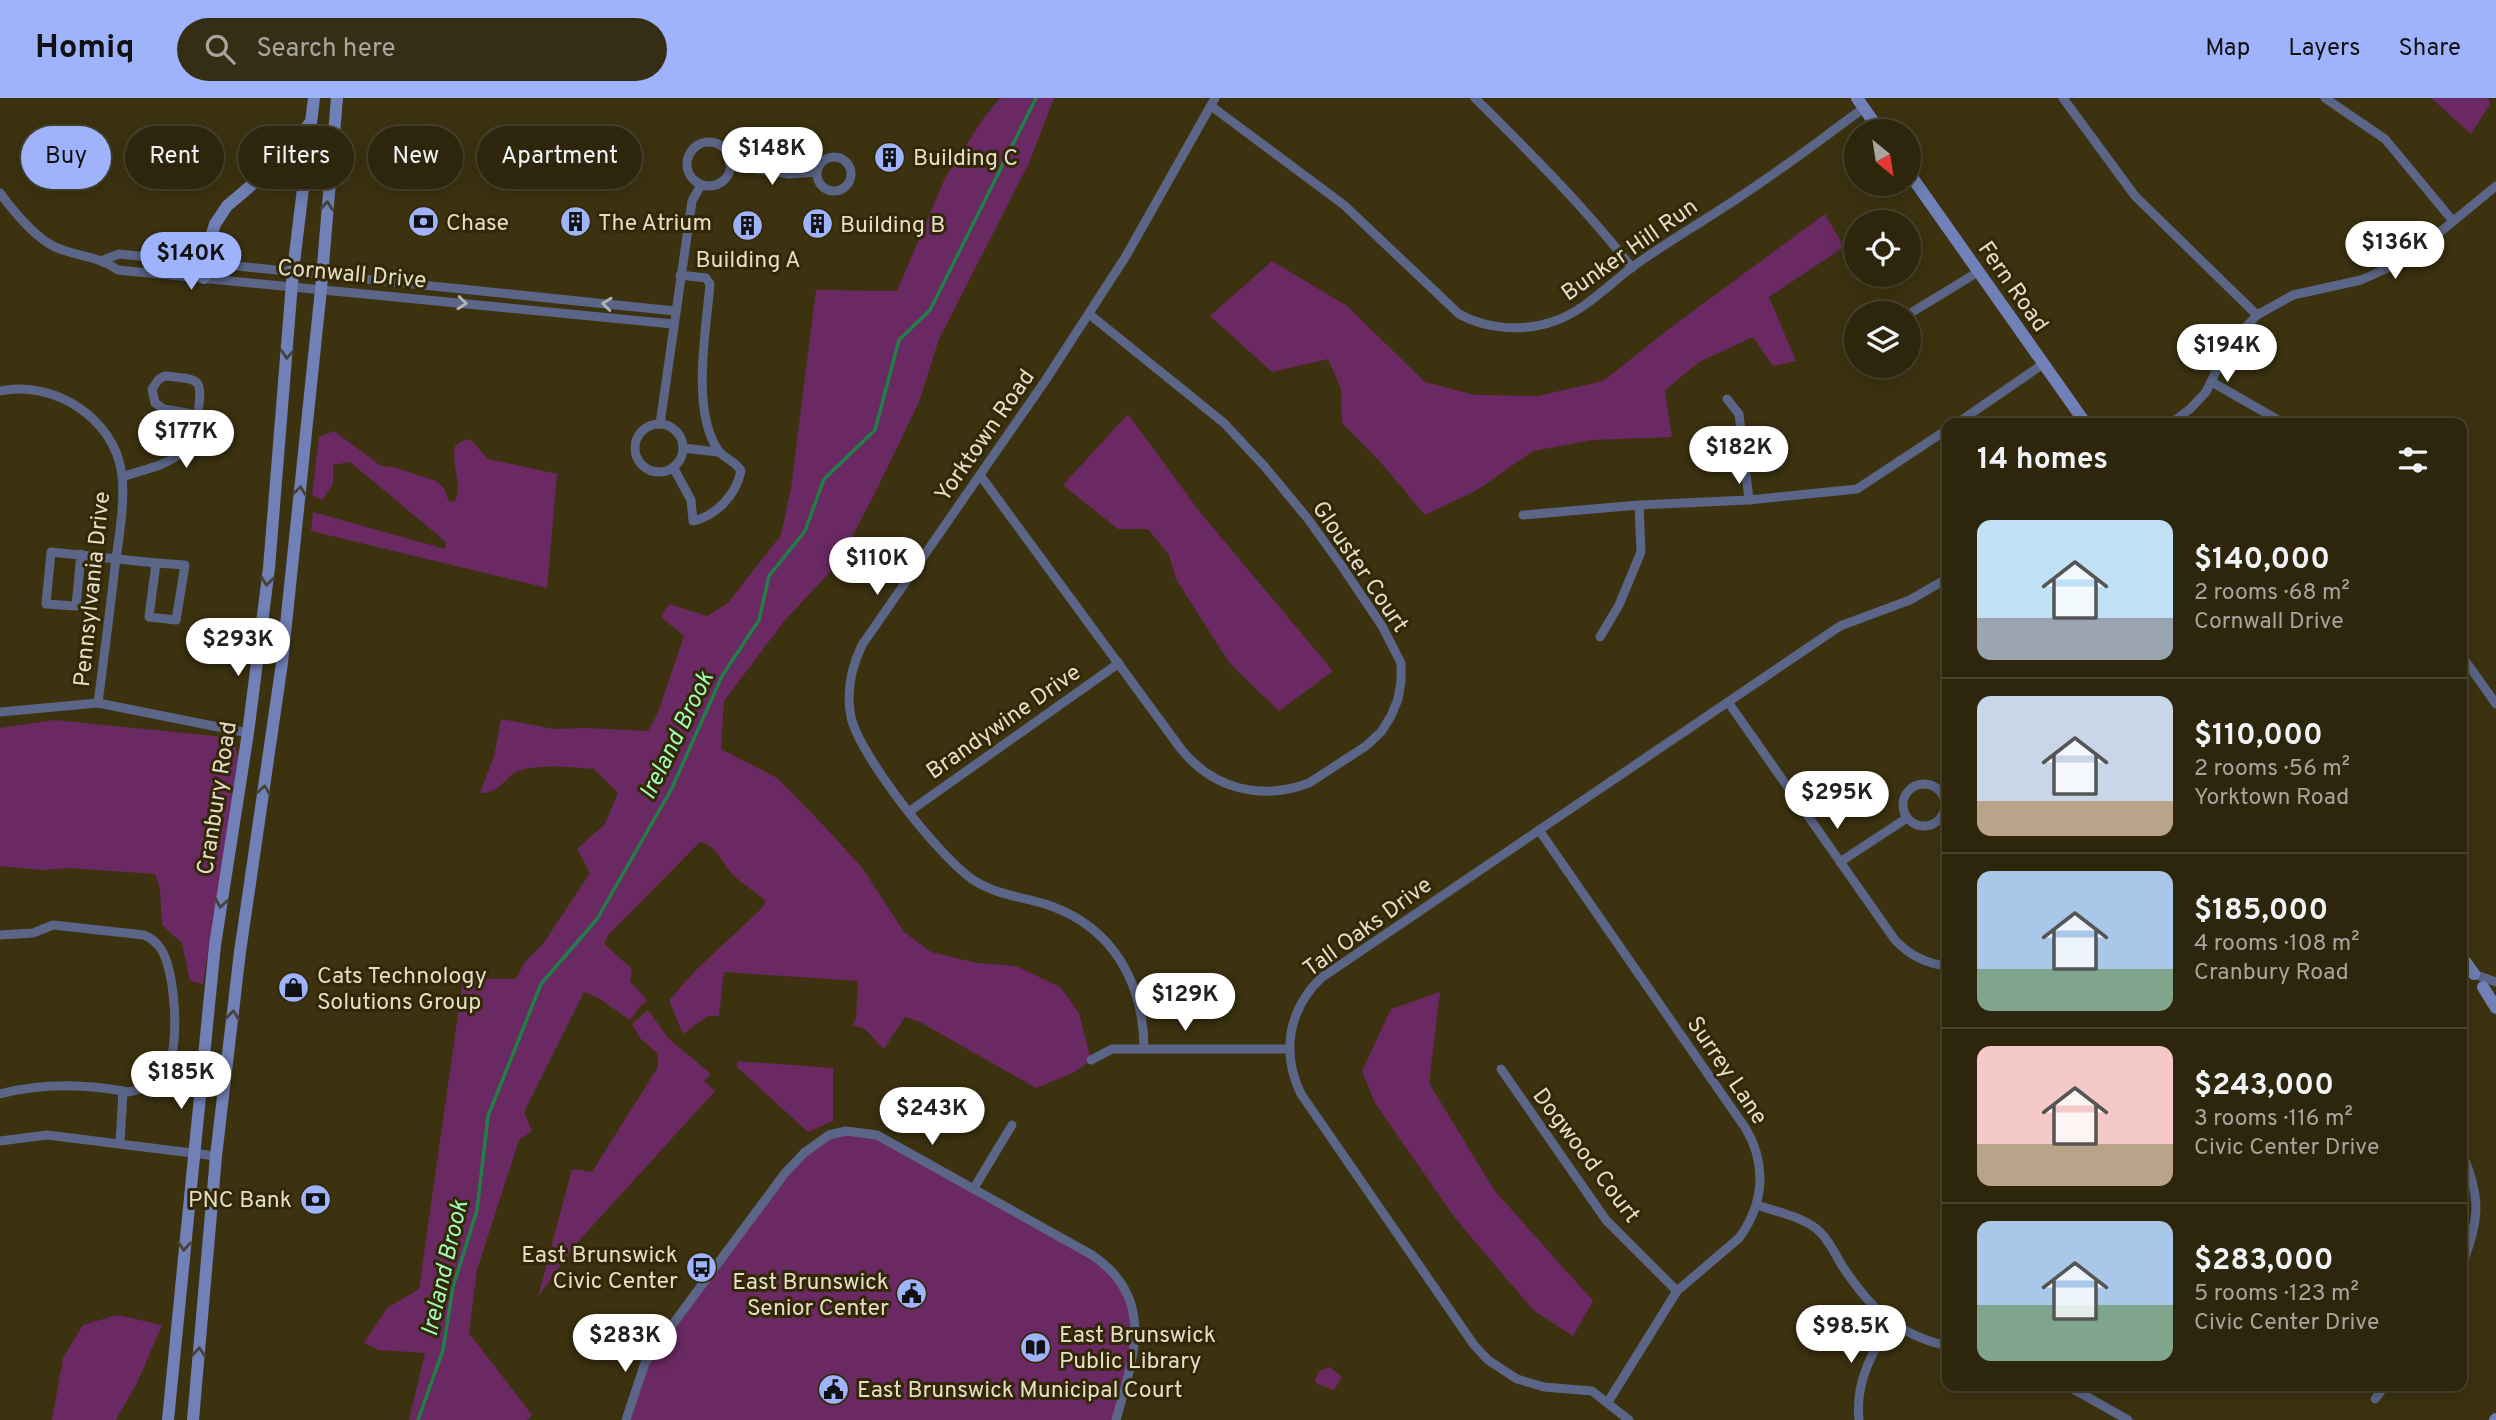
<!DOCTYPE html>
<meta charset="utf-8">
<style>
body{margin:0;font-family:Overpass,sans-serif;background:#352e15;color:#f1f3f6;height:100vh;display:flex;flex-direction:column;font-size:26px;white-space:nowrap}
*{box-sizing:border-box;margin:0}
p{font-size:23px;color:#a7a59d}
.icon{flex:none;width:38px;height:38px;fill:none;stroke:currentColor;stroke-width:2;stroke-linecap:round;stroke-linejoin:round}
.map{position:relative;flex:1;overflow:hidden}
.side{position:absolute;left:1942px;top:320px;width:525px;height:973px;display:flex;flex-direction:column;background:#2d260c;border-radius:14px;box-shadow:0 4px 18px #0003,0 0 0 2px #48432d}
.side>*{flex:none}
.banner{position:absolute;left:21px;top:28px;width:665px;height:63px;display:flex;gap:14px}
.needle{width:46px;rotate:150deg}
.fabs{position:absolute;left:1844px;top:21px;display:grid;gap:14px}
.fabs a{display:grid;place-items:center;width:77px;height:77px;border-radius:50%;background:#2d260c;box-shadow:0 4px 18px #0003,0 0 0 2px #48432d;font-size:35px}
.price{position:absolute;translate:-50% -60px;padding:0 16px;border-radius:24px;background:#fff;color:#222;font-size:23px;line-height:46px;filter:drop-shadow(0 2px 4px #0008)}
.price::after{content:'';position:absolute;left:50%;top:42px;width:21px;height:16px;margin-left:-10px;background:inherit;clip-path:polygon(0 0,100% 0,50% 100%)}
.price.selected{background:#9fb3fd;color:#111}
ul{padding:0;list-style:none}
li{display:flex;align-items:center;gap:21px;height:175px;padding:0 35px}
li+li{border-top:2px solid #48432d}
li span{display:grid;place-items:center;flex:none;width:196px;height:140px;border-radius:14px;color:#555}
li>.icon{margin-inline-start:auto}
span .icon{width:84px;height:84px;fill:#fffc;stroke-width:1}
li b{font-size:30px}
h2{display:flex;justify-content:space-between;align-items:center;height:84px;padding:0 35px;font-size:30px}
.pill{padding:0 24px;border-radius:32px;background:#2d260c;box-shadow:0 4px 18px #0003,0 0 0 2px #48432d;font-size:24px;line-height:63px}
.pill.selected{background:#9fb3fd;color:#111}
header{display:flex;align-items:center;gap:42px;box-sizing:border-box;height:98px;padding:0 35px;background:#9fb3fd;color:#111}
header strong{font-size:33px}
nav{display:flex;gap:38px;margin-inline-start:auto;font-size:24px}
.search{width:490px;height:63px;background:#352e15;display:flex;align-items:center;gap:18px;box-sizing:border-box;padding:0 24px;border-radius:38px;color:#a7a59d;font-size:26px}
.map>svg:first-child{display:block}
</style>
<header>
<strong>Homiq</strong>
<div class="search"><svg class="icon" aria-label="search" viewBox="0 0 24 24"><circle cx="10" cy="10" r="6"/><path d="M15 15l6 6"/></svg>Search here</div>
<nav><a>Map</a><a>Layers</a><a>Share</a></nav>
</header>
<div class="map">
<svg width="2496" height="1322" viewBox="0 0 2496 1322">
<rect width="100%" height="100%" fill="#3c3210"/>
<g fill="#6a2963">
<path d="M1000,0H1054L1029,65L939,241L919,304L875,395L837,467L785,522L724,603L721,651L777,680L826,730L863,771L904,834L931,854L977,865L1016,868L1060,889L1079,915L1091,962L1075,974L1036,990L920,924L905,919L884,951L865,931L852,927L856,921L858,883L724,874L719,918H708L683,936L669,902L697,871L761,811L766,803C758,796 736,781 731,775C721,763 717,747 700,744L608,837L604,846L632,871L630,883L648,903L641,907L630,922L597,899L584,894L524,1014L532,1033L519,1042L477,1172L469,1235L532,1317L527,1322H409L425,1255L379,1252L364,1245L387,1210L419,1191L463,881H516L524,865L543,846L590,775L577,751L605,726L618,695L594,671C571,669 545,666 522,672C505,676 502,695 480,695L494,658L501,621L554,631L586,630L648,633L657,617L684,538L661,519L669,506L707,518L728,505L781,437L791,390L816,192L897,193L945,80L985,18Z"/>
<path d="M2431,0H2488L2490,6L2471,36Z"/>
<path d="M1825,116L1844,149L1769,199L1796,263L1773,268L1753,239L1699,264L1665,292L1672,339L1593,342L1533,353L1477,392L1425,417L1383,367L1342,325L1341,291L1328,261L1272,274L1210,218L1272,163L1347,208L1425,284L1475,297L1538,298L1603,283L1674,227Z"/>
<path d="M1128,316L1199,413L1333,573L1279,613L1230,566L1176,481L1169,457L1148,431H1118L1063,387Z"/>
<path d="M334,333L381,368L394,369L436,383L444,390L449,404L455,403C463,384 451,368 455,348L466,341L472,343L488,361L557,376L547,490L311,433L313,414L445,451L446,444L350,364L333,367V386L322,402L312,397L319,339Z"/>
<path d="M54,622L225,639L235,647L238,659L203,886L190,883L182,845L162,827L160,790L155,776L69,770L41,772L0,768V630Z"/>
<path d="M1440,894L1429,985L1494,1092L1593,1203L1573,1238L1533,1212L1455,1120L1375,1005L1362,973L1391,911Z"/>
<path d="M648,912L668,940L711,976L704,983L715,993L575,1147L538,1199L572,1071L592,1074L658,969V956L640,940L632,926Z"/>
<path d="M737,963L833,970V1023L808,1034L737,969Z"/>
<path d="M829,1037H877L1092,1157L1114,1175L1136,1227L1116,1322H626L645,1265L785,1075Z"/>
<path d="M117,1217L162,1227L138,1283L116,1322H52L63,1260L83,1227Z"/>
<path d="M1330,1269L1342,1279L1334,1292L1317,1286L1315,1282L1319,1273Z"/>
</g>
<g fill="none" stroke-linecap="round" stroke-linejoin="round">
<path stroke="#1f7f45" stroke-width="3.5" d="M418,1322L443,1252L453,1189L477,1112L488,1018L541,886L597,821L671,692L722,578L759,522L769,478L805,433L824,381L875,332L899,242L930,212L1036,0"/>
<g stroke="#5b6587" stroke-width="9">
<path d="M1475,0C1530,55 1584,108 1632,170"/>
<path d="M2063,0L2135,98L2257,217"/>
<path d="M2325,0L2385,41L2453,123"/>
<path d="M1211,8L1344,107L1459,216C1486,231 1522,234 1552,224C1583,214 1606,189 1631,170C1672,140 1718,115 1760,85C1796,61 1829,35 1864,10"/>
<circle cx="709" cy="66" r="22"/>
<circle cx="834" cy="76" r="17"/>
<path d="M730,67L789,76L817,74"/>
<path d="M0,95C14,114 34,139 55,149C78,159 96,157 118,172L673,226"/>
<path d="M103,162L119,156L675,213"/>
<path d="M1879,212L1885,215"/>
<path d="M1909,216L1978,174"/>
<path d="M165,278C202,282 202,279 198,317L164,311L155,305L152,291L159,281Z"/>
<path d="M2212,284L2285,326"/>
<path d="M0,293C54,282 115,320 122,377C125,407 119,438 115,468C110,513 104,559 98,605"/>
<path d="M1727,301L1739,316L1749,402"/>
<path d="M660,326L692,103L701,87"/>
<path d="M1956,326L2043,266"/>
<path d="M2170,326L2190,311L2206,294L2229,247L2257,217L2293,197L2361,182L2399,165L2416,154L2496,88"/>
<circle cx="659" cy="350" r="24"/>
<path d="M683,350L718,354"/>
<path d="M673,369L691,402L693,423C716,418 736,397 741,373C736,363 724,361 718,352C691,312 706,233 710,186L706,180L680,177"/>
<path d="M980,377L1181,651C1213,691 1261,703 1309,685L1366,648L1381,634L1391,618L1398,601L1401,583V565L1382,528L1341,467L1308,421L1265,369L1224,325L1089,216"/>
<path d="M122,379C160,366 194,364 198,317"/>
<path d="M1523,417L1639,407L1749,402L1857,391L1948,331"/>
<path d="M81,456L76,508L46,506L51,454L156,465"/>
<path d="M156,465L185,467L176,522L149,519Z"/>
<path d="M1600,539L1619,507L1641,454L1639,407"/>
<path d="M2462,558L2496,606"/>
<path d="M1728,604L1895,842C1909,857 1927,866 1948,868"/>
<path d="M0,614L98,605L248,635"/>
<circle cx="1924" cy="707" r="21"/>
<path d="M910,713L1119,565"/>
<path d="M1539,732L1746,1031C1767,1067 1764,1106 1739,1140L1677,1193L1608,1304"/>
<path d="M1840,764L1907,720"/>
<path d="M0,837L33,835L53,827L144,837C151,840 157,845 161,851C175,872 180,946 168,968C160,984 145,991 128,994C86,986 42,985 0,996"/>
<path d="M2474,876L2496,884"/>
<path d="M1144,949C1143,885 1114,831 1051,808C1025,799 999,798 975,783C942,763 859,657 851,619C846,594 851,570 862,547L1045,283L1126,158L1215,0"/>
<path d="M1091,962L1112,951H1289"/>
<path d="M1501,971L1606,1122L1677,1193"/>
<path d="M0,1043L47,1037L216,1058"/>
<path d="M120,1045L123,993"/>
<path d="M2462,1055C2482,1101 2479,1121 2462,1168"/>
<path d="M974,1090L1012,1027"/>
<path d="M1757,1107C1777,1114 1805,1119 1820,1134C1829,1143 1835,1155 1841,1166C1869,1209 1896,1237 1948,1248"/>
<path d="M2068,1288L2128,1322"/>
<path d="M2375,1301L2385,1288"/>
<path d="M626,1322L645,1265L658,1246L785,1075L804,1055L829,1037L846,1033L877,1037L1092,1157C1157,1201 1133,1260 1116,1322"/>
<path d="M1629,1322L1592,1293L1544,1289L1517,1281L1488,1262L1474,1247L1301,996C1281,955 1288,912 1321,880L1840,528L1910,502L1948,480"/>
<path d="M1859,1322C1855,1284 1872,1256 1890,1223"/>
</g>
<g stroke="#7180b7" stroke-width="12">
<path d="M1857,0L1880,33"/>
<path d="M1909,75L2086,326"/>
<path d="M204,180L210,142L215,126L227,108L288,56L309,26"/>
<path d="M2462,859L2474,876"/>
<path d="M2483,889L2496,910"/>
<path d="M168,1322L215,847L248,635L269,470L293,173L314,0"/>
<path d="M193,1322L216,1058L240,854L282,565L321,191L337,0"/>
<path d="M2495,1322L2496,1321"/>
</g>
</g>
<defs><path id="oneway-chevron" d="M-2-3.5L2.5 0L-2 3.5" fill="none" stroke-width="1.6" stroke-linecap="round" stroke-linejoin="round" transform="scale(1.75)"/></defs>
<g stroke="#45423a">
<use href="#oneway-chevron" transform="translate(327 108) rotate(-85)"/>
<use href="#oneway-chevron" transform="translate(287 256) rotate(95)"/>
<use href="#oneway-chevron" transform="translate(300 393) rotate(-84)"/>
<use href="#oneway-chevron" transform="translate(267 483) rotate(97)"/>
<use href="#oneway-chevron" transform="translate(264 692) rotate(-82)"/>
<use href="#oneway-chevron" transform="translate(221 805) rotate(99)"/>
<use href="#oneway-chevron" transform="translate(233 917) rotate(-83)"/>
<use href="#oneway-chevron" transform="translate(184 1148) rotate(95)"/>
<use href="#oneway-chevron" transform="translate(199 1254) rotate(-85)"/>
</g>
<g stroke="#b3b3b3">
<use href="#oneway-chevron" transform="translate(462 205) rotate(6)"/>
<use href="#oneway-chevron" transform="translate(607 206) rotate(-174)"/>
</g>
<defs>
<symbol id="building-disc" viewBox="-11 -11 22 22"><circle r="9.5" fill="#9fb3fd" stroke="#322805"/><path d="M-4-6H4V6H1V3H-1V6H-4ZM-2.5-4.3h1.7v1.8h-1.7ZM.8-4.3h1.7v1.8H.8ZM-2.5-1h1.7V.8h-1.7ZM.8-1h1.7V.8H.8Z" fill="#111"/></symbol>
<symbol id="bank-disc" viewBox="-11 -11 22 22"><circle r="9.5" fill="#9fb3fd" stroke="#322805"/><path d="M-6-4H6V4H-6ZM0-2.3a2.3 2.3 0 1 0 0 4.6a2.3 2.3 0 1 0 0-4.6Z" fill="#111"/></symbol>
<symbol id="shop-disc" viewBox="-11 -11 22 22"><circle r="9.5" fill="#9fb3fd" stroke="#322805"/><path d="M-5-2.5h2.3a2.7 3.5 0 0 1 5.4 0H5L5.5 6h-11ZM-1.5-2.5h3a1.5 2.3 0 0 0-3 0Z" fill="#111"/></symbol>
<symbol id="bus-disc" viewBox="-11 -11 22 22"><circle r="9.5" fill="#9fb3fd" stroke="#322805"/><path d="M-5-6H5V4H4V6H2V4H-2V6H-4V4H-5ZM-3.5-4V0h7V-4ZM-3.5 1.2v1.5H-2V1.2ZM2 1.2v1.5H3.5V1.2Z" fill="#111"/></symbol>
<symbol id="civic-disc" viewBox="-11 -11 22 22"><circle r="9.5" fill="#9fb3fd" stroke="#322805"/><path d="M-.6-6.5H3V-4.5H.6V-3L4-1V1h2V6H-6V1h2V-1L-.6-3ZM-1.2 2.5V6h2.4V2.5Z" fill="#111"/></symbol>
<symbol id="library-disc" viewBox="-11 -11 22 22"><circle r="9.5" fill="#9fb3fd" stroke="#322805"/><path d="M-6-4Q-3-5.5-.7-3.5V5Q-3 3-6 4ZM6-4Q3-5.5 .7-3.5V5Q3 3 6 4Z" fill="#111"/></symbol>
</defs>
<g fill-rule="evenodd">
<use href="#building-disc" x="872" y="42" width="35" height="35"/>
<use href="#bank-disc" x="406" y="106" width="35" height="35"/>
<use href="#building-disc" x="558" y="106" width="35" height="35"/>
<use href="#building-disc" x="800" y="108" width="35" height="35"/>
<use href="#building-disc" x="730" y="110" width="35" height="35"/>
<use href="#shop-disc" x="276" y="872" width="35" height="35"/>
<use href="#bank-disc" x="298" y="1084" width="35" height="35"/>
<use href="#bus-disc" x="684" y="1152" width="35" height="35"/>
<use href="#civic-disc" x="894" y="1178" width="35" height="35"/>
<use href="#library-disc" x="1018" y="1232" width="35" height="35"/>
<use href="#civic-disc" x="816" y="1274" width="35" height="35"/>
</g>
<g text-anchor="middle" stroke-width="6" stroke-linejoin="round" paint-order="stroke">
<g font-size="23" fill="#e3ddca" stroke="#322805" text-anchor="start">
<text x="913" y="67">Building C</text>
<text x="446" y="132">Chase</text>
<text x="598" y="132">The Atrium</text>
<text x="840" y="134">Building B</text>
<text x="748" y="169" text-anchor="middle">Building A</text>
<text x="317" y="885">Cats Technology<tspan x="317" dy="26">Solutions Group</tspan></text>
<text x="292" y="1109" text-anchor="end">PNC Bank</text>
<text x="678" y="1164" text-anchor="end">East Brunswick<tspan x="678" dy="26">Civic Center</tspan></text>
<text x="889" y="1191" text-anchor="end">East Brunswick<tspan x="889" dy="26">Senior Center</tspan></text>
<text x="1059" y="1244">East Brunswick<tspan x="1059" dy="26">Public Library</tspan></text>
<text x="857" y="1299">East Brunswick Municipal Court</text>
</g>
<g font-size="23" fill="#e3ddca" stroke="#322805">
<text transform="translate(1629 151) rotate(-35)" y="8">Bunker Hill Run</text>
<text transform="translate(352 175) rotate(5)" y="8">Cornwall Drive</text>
<text transform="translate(2014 188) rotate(55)" y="8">Fern Road</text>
<text transform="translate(984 337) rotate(-55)" y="8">Yorktown Road</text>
<text transform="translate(1361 468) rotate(56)" y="8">Glouster Court</text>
<text transform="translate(91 491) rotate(-84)" y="8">Pennsylvania Drive</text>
<text transform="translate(1003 623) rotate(-35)" y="8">Brandywine Drive</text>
<text transform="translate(216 700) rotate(-81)" y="8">Cranbury Road</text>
<text transform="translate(1367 828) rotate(-36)" y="8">Tall Oaks Drive</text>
<text transform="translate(1728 972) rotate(56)" y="8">Surrey Lane</text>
<text transform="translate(1587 1057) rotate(53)" y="8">Dogwood Court</text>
</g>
<g font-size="24" font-style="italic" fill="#a1faba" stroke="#322805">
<text transform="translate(676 637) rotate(-64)" y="8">Ireland Brook</text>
<text transform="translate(444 1170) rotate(-77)" y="8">Ireland Brook</text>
</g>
</g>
</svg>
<div class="fabs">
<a><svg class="needle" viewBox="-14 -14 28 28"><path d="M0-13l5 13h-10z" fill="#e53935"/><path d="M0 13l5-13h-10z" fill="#a7a59d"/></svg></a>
<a><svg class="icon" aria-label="locate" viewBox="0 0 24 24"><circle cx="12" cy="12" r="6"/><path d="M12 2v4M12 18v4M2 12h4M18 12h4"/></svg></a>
<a><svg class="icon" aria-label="layers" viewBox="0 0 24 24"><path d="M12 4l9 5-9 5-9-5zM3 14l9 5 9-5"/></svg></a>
</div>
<b class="price" style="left:772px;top:89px">$148K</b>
<b class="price" style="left:2395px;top:183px">$136K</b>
<b class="price selected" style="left:191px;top:194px">$140K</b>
<b class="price" style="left:2227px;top:286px">$194K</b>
<b class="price" style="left:186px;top:372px">$177K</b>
<b class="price" style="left:1739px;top:388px">$182K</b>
<b class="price" style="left:877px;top:499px">$110K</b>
<b class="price" style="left:238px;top:580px">$293K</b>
<b class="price" style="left:1837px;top:733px">$295K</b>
<b class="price" style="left:1185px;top:935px">$129K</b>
<b class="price" style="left:181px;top:1013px">$185K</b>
<b class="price" style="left:932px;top:1049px">$243K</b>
<b class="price" style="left:1851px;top:1267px">$98.5K</b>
<b class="price" style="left:625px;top:1276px">$283K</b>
<div class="banner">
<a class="pill selected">Buy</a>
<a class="pill">Rent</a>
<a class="pill">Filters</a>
<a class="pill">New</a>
<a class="pill">Apartment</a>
</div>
<section class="side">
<h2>14 homes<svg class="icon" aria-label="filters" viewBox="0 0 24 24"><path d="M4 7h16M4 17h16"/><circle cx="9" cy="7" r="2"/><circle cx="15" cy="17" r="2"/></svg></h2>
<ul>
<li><span style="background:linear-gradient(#bfe0f5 70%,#9aa5b1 0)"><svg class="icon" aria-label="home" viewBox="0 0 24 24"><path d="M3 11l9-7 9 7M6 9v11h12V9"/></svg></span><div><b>$140,000</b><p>2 rooms · 68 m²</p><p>Cornwall Drive</p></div></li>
<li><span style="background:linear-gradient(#c9d6e8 75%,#b9a48a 0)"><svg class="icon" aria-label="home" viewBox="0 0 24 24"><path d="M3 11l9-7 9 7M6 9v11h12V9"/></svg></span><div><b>$110,000</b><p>2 rooms · 56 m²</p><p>Yorktown Road</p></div></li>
<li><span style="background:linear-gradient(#a9c7e8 70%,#7fa58c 0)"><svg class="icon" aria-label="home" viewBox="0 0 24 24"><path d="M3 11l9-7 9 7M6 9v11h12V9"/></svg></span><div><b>$185,000</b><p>4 rooms · 108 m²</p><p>Cranbury Road</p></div></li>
<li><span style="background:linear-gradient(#f6c9c9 70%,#b9a48a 0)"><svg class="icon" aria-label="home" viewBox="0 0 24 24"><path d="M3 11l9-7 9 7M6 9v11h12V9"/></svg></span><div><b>$243,000</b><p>3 rooms · 116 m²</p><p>Civic Center Drive</p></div></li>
<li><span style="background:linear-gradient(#a9c7e8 60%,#7fa58c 0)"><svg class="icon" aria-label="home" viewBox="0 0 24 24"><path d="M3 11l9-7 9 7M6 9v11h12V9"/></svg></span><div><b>$283,000</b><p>5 rooms · 123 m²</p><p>Civic Center Drive</p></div></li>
</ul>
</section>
</div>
